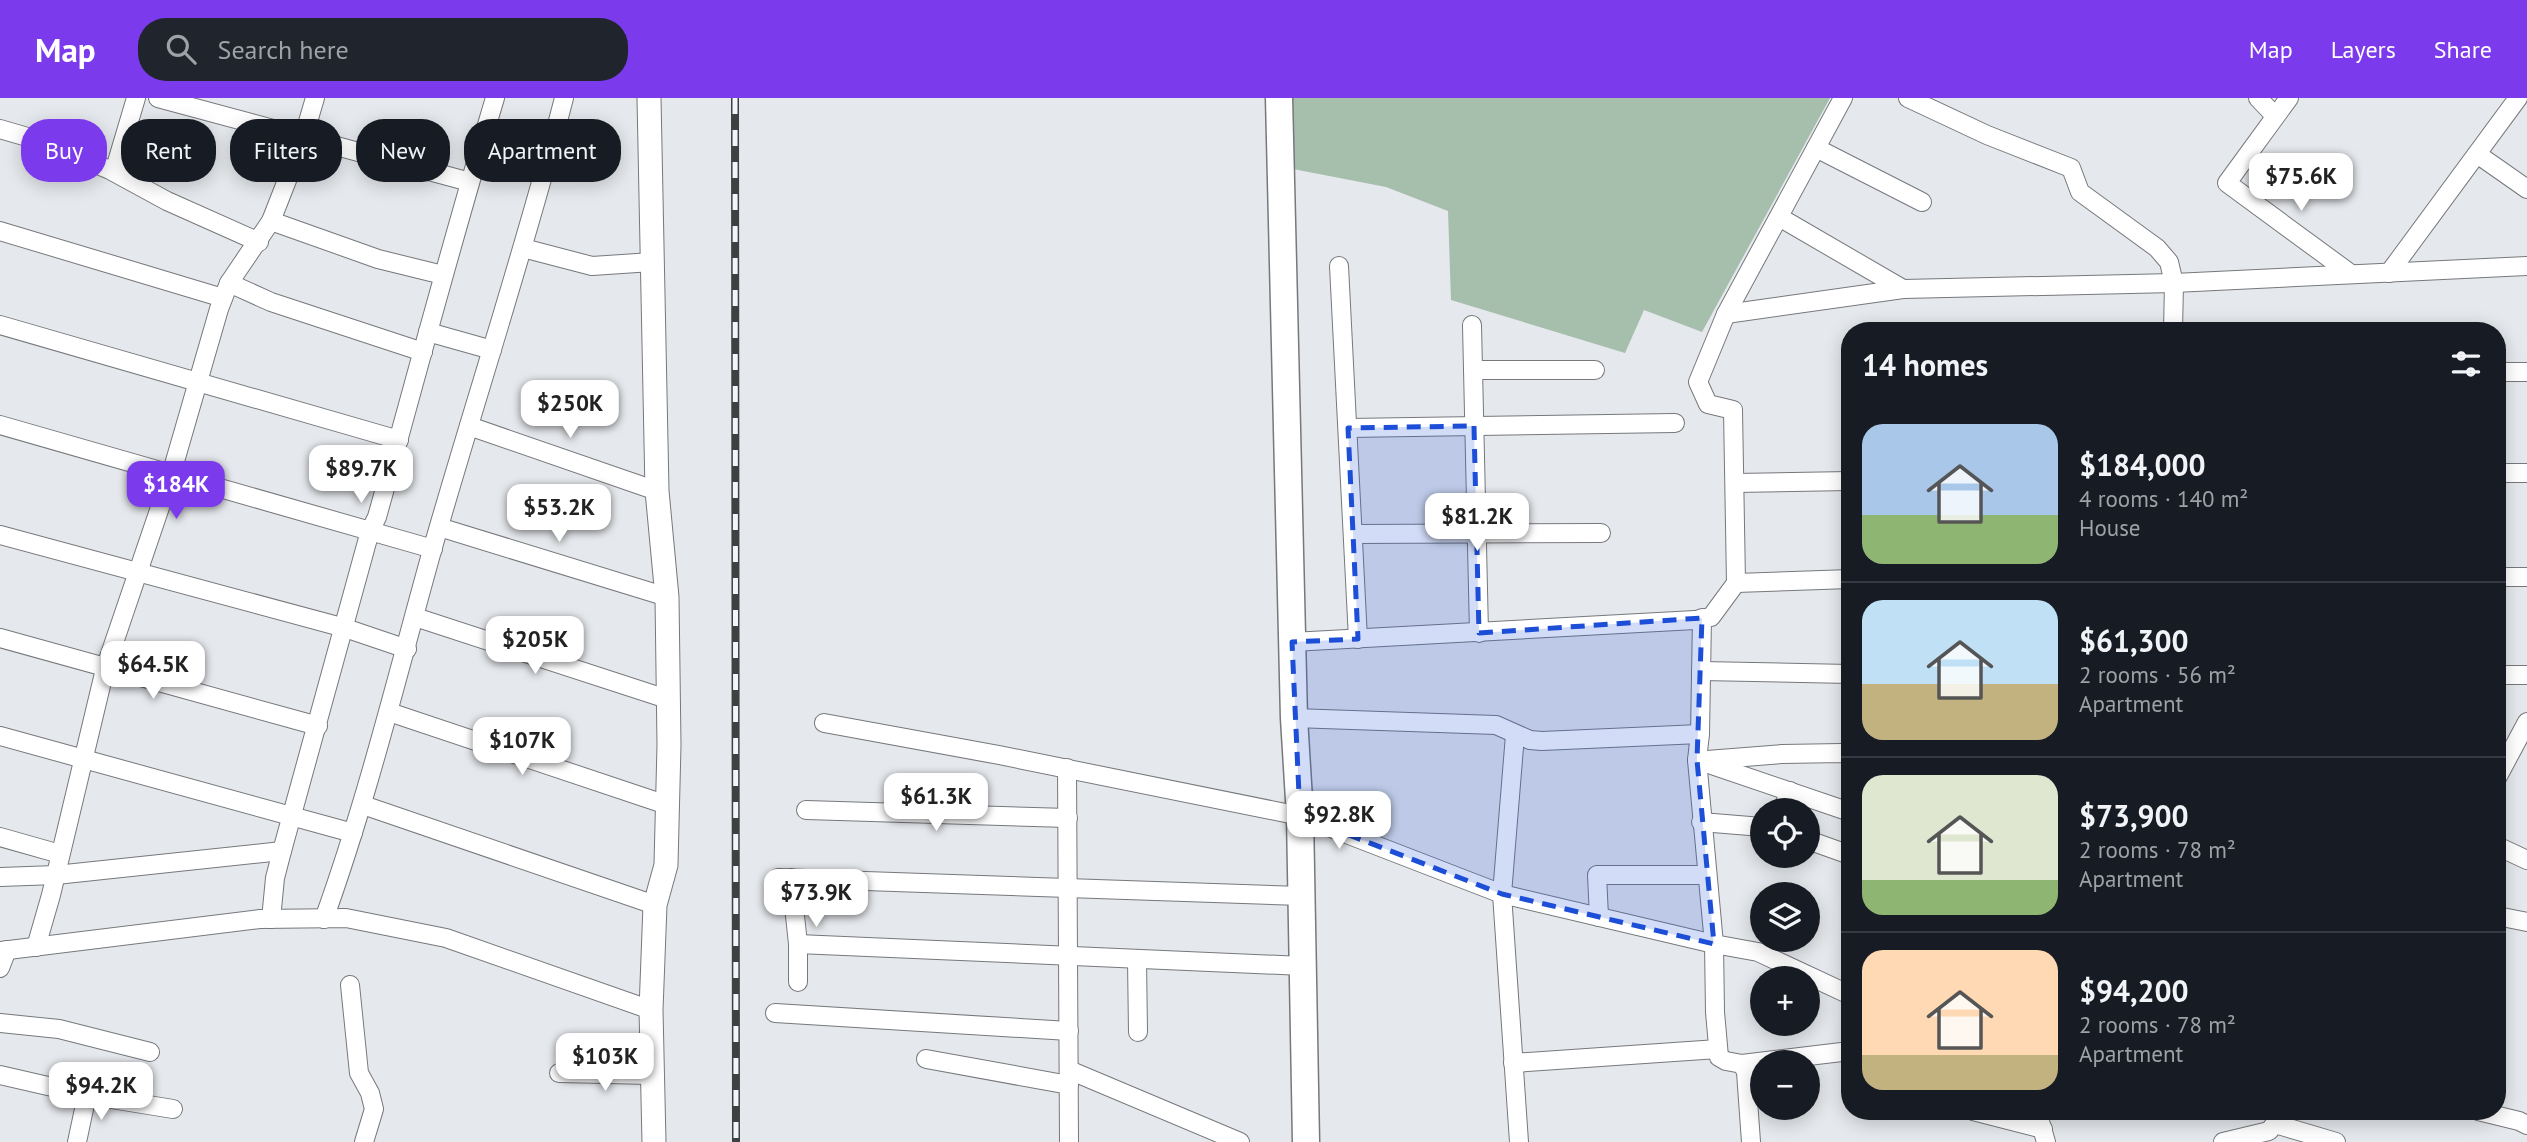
<!DOCTYPE html>
<meta charset="utf-8">
<style>
body{margin:0;font-family:"PT Sans",sans-serif;background:#20242c;color:#f1f3f6;height:100vh;display:flex;flex-direction:column;font-size:26px;white-space:nowrap}
*{box-sizing:border-box;margin:0}
p{font-size:23px;color:#9ea1a6}
.icon{flex:none;width:38px;height:38px;fill:none;stroke:currentColor;stroke-width:2;stroke-linecap:round;stroke-linejoin:round}
.map{position:relative;flex:1;overflow:hidden}
.drawer{position:absolute;left:1841px;top:224px;width:665px;height:798px;display:flex;flex-direction:column;background:#171b24;border-radius:28px;box-shadow:0 4px 18px #0003}
.drawer>*{flex:none}
.top-card{position:absolute;left:21px;top:21px;width:665px;height:63px;display:flex;gap:14px}
.buttons{position:absolute;left:1750px;top:700px;display:grid;gap:14px}
.buttons a{display:grid;place-items:center;width:70px;height:70px;border-radius:50%;background:#171b24;box-shadow:0 4px 18px #0003;font-size:35px}
.price{position:absolute;translate:-50% -60px;padding:0 16px;border-radius:14px;background:#fff;color:#222;font-size:23px;line-height:46px;filter:drop-shadow(0 2px 4px #0008)}
.price::after{content:'';position:absolute;left:50%;top:42px;width:21px;height:16px;margin-left:-10px;background:inherit;clip-path:polygon(0 0,100% 0,50% 100%)}
.price.selected{background:#7c3aed;color:#fff}
ul{padding:0;list-style:none}
li{display:flex;align-items:center;gap:21px;height:175px;padding:0 21px}
li+li{border-top:2px solid #363941}
li span{display:grid;place-items:center;flex:none;width:196px;height:140px;border-radius:21px;color:#555}
li>.icon{margin-inline-start:auto}
span .icon{width:84px;height:84px;fill:#fffc;stroke-width:1}
li b{font-size:30px}
h2{display:flex;justify-content:space-between;align-items:center;height:84px;padding:0 21px;font-size:30px}
.tag{padding:0 24px;border-radius:28px;background:#171b24;box-shadow:0 4px 18px #0003;font-size:24px;line-height:63px}
.tag.selected{background:#7c3aed;color:#fff}
header{display:flex;align-items:center;gap:42px;box-sizing:border-box;height:98px;padding:0 35px;background:#7c3aed;color:#fff}
header strong{font-size:33px}
nav{display:flex;gap:38px;margin-inline-start:auto;font-size:24px}
.search{width:490px;height:63px;background:#20242c;display:flex;align-items:center;gap:18px;box-sizing:border-box;padding:0 24px;border-radius:28px;color:#9ea1a6;font-size:26px}
.map>svg:first-child{display:block}
</style>
<header>
<strong>Map</strong>
<div class="search"><svg class="icon" aria-label="search" viewBox="0 0 24 24"><circle cx="10" cy="10" r="6"/><path d="M15 15l6 6"/></svg>Search here</div>
<nav><a>Map</a><a>Layers</a><a>Share</a></nav>
</header>
<div class="map">
<svg width="2527" height="1044" viewBox="0 0 2527 1044">
<rect width="100%" height="100%" fill="#e5e8ec"/>
<path fill="#a6beac" d="M1291,0H1830L1702,234L1644,212L1625,255L1451,202L1448,113L1386,89L1293,71Z"/>
<g fill="none" stroke-linecap="round" stroke-linejoin="round">
<defs>
<g id="minor">
<path d="M158,0L470,84"/>
<path d="M1908,0L1987,37L2071,70L2080,94L2157,150L2169,164L2174,185L2173,233"/>
<path d="M2258,0L2275,18"/>
<path d="M2289,0L2227,85L2351,176"/>
<path d="M0,31L41,43L110,72L167,103L259,144"/>
<path d="M1816,50L1922,104"/>
<path d="M2477,56L2527,91"/>
<path d="M114,74L136,0"/>
<path d="M1779,119L1903,191"/>
<path d="M271,123L378,161L443,177"/>
<path d="M0,133L223,200"/>
<path d="M523,150L592,168L652,164"/>
<path d="M1339,168L1358,541"/>
<path d="M2389,175L2518,0"/>
<path d="M229,185L271,204L423,254"/>
<path d="M1726,216L1903,191L2174,185L2527,168"/>
<path d="M0,227L399,342"/>
<path d="M1472,227L1479,535"/>
<path d="M428,234L492,252"/>
<path d="M1473,272H1595"/>
<path d="M2497,274H2527"/>
<path d="M0,327L433,451"/>
<path d="M469,328L657,393"/>
<path d="M1348,330L1675,325"/>
<path d="M2497,375H2527"/>
<path d="M1735,385L1850,383"/>
<path d="M439,429L667,499"/>
<path d="M1353,436L1601,435"/>
<path d="M0,437L345,530L407,551"/>
<path d="M2497,479H2527"/>
<path d="M1736,485L1850,481"/>
<path d="M415,519L667,601"/>
<path d="M1702,520L1700,636L1697,662L1714,846L1715,914L1719,959L1726,963L1742,966L1746,974L1751,1044"/>
<path d="M0,540L318,628"/>
<path d="M1292,544L1695,522L1711,519L1736,485L1733,312L1708,306L1698,284L1726,216L1843,0"/>
<path d="M1701,573L1850,576"/>
<path d="M2497,577H2527"/>
<path d="M389,614L667,707"/>
<path d="M1294,620L1496,627L1530,642L1542,643L1700,636"/>
<path d="M824,625L999,657L1300,718L1502,796L1714,846L1758,854L1850,897"/>
<path d="M1515,637L1502,796L1519,1044"/>
<path d="M0,638L353,735"/>
<path d="M1697,662L1850,714"/>
<path d="M1707,662L1782,656L1842,655L1850,658"/>
<path d="M1067,670L1069,1044"/>
<path d="M2497,680L2527,624"/>
<path d="M363,707L655,807"/>
<path d="M806,712L1068,720"/>
<path d="M1782,712L1790,693"/>
<path d="M1701,724L1762,729"/>
<path d="M0,739L60,756"/>
<path d="M1808,742L1850,757"/>
<path d="M2497,748L2527,762"/>
<path d="M0,779L56,777L282,753"/>
<path d="M778,780L1302,798"/>
<path d="M791,780L798,846V884"/>
<path d="M2497,818L2527,824"/>
<path d="M1599,819L1597,777H1706"/>
<path d="M271,821L275,780L282,753L370,433L377,419C416,279 453,139 495,0"/>
<path d="M324,821C368,699 398,574 433,449C476,299 525,151 564,0"/>
<path d="M798,846L1303,868"/>
<path d="M36,849L51,797L105,571L171,377L219,211L229,185L271,123L302,44L315,0"/>
<path d="M0,853L260,821L346,820L446,840L651,912"/>
<path d="M1137,862L1138,934"/>
<path d="M0,870L7,852"/>
<path d="M350,887L359,975L370,995L374,1011L364,1044"/>
<path d="M775,915L1069,933"/>
<path d="M0,925L59,931L150,954"/>
<path d="M926,961L1069,987"/>
<path d="M1513,965L1718,951"/>
<path d="M1742,966L1850,953"/>
<path d="M1069,972L1240,1044"/>
<path d="M559,975L653,977"/>
<path d="M0,977L87,997L173,1011"/>
<path d="M1973,1013L2043,1031"/>
<path d="M2037,1013L2046,1044"/>
<path d="M2478,1013L2519,1023L2527,1027"/>
<path d="M2275,1026L2336,1044"/>
<path d="M77,1044L87,997"/>
<path d="M2223,1044L2269,1033L2285,1013"/>
</g>
<path id="tertiary" d="M649,0L657,393L667,499L669,647L666,767L655,807L651,912L654,1044"/>
<path id="secondary" d="M1279,0L1294,620L1300,718L1306,1044"/>
</defs>
<use href="#minor" stroke="#76787c" stroke-width="20"/>
<use href="#tertiary" stroke="#76787c" stroke-width="25"/>
<use href="#secondary" stroke="#76787c" stroke-width="29"/>
<use href="#minor" stroke="#fff" stroke-width="18"/>
<use href="#tertiary" stroke="#fff" stroke-width="23"/>
<use href="#secondary" stroke="#fff" stroke-width="26"/>
<defs>
<path id="rail" d="M735,0L736,1044"/>
</defs>
<use href="#rail" stroke="#3e4041" stroke-width="8"/>
<use href="#rail" stroke="#f2f5f9" stroke-width="5" stroke-dasharray="16" stroke-linecap="butt"/>
</g>
<path fill="#1d4ed8" fill-opacity="0.2" stroke="#1d4ed8" stroke-width="5" stroke-dasharray="14 9" stroke-linejoin="round" d="M1474,328L1479,535L1702,520L1697,662L1714,846L1502,796L1300,718L1292,544L1358,541L1348,330Z"/>
</svg>
<div class="buttons">
<a><svg class="icon" aria-label="locate" viewBox="0 0 24 24"><circle cx="12" cy="12" r="6"/><path d="M12 2v4M12 18v4M2 12h4M18 12h4"/></svg></a>
<a><svg class="icon" aria-label="layers" viewBox="0 0 24 24"><path d="M12 4l9 5-9 5-9-5zM3 14l9 5 9-5"/></svg></a>
<a>+</a>
<a>−</a>
</div>
<b class="price" style="left:2301px;top:115px">$75.6K</b>
<b class="price" style="left:570px;top:342px">$250K</b>
<b class="price" style="left:361px;top:407px">$89.7K</b>
<b class="price selected" style="left:176px;top:423px">$184K</b>
<b class="price" style="left:559px;top:446px">$53.2K</b>
<b class="price" style="left:1477px;top:455px">$81.2K</b>
<b class="price" style="left:535px;top:578px">$205K</b>
<b class="price" style="left:153px;top:603px">$64.5K</b>
<b class="price" style="left:522px;top:679px">$107K</b>
<b class="price" style="left:936px;top:735px">$61.3K</b>
<b class="price" style="left:1339px;top:753px">$92.8K</b>
<b class="price" style="left:816px;top:831px">$73.9K</b>
<b class="price" style="left:605px;top:995px">$103K</b>
<b class="price" style="left:101px;top:1024px">$94.2K</b>
<div class="top-card">
<a class="tag selected">Buy</a>
<a class="tag">Rent</a>
<a class="tag">Filters</a>
<a class="tag">New</a>
<a class="tag">Apartment</a>
</div>
<section class="drawer">
<h2>14 homes<svg class="icon" aria-label="filters" viewBox="0 0 24 24"><path d="M4 7h16M4 17h16"/><circle cx="9" cy="7" r="2"/><circle cx="15" cy="17" r="2"/></svg></h2>
<ul>
<li><span style="background:linear-gradient(#a9c7e8 65%,#8fb573 0)"><svg class="icon" aria-label="home" viewBox="0 0 24 24"><path d="M3 11l9-7 9 7M6 9v11h12V9"/></svg></span><div><b>$184,000</b><p>4 rooms · 140 m²</p><p>House</p></div></li>
<li><span style="background:linear-gradient(#bfe0f5 60%,#c2b280 0)"><svg class="icon" aria-label="home" viewBox="0 0 24 24"><path d="M3 11l9-7 9 7M6 9v11h12V9"/></svg></span><div><b>$61,300</b><p>2 rooms · 56 m²</p><p>Apartment</p></div></li>
<li><span style="background:linear-gradient(#dfe7d0 75%,#8fb573 0)"><svg class="icon" aria-label="home" viewBox="0 0 24 24"><path d="M3 11l9-7 9 7M6 9v11h12V9"/></svg></span><div><b>$73,900</b><p>2 rooms · 78 m²</p><p>Apartment</p></div></li>
<li><span style="background:linear-gradient(#ffd9b3 75%,#c2b280 0)"><svg class="icon" aria-label="home" viewBox="0 0 24 24"><path d="M3 11l9-7 9 7M6 9v11h12V9"/></svg></span><div><b>$94,200</b><p>2 rooms · 78 m²</p><p>Apartment</p></div></li>
</ul>
</section>
</div>
